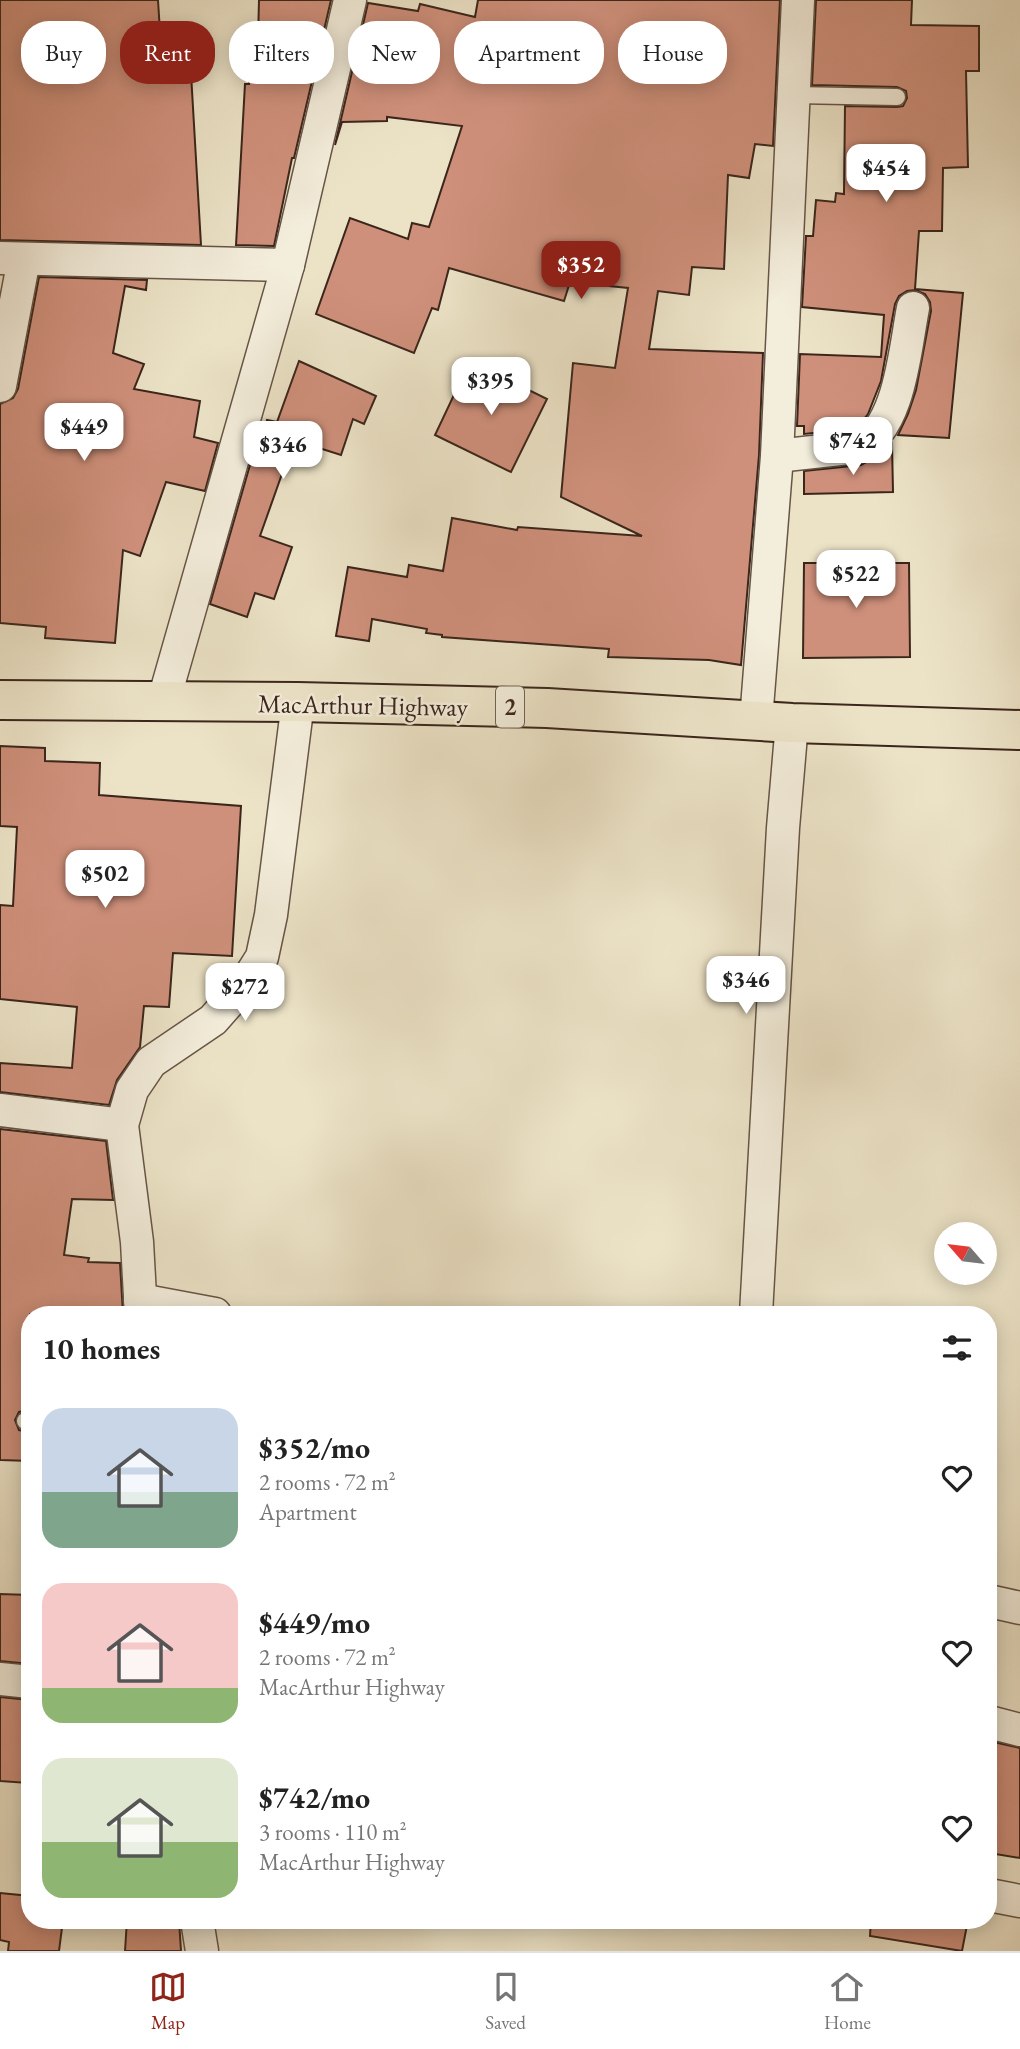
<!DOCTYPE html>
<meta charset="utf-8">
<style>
body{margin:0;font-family:"EB Garamond",serif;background:#f6f6f6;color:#222;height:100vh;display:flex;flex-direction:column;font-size:26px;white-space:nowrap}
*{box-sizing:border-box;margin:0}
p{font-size:23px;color:#767676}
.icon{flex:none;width:38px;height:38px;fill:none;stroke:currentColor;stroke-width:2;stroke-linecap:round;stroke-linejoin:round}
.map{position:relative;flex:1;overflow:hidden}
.drawer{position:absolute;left:21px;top:1306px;width:976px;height:623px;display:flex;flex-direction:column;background:#fff;border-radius:28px;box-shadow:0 4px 18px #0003}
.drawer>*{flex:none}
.banner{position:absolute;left:21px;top:21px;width:978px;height:63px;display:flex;gap:14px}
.needle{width:46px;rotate:298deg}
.controls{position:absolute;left:934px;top:1222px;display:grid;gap:14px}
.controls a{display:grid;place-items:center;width:63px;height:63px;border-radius:50%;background:#fff;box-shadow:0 4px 18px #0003;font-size:35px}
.price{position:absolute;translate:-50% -60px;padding:0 16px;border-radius:14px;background:#fff;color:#222;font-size:23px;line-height:46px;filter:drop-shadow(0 2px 4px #0008)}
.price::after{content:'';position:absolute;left:50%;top:42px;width:21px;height:16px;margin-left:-10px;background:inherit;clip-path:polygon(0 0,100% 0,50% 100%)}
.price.active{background:#8f2418;color:#fff}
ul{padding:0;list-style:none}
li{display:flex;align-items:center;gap:21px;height:175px;padding:0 21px}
li span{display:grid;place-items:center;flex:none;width:196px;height:140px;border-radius:21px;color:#555}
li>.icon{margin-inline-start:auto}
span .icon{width:84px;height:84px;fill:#fffc;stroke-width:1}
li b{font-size:30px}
h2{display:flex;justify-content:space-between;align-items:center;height:84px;padding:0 21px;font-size:30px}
.chip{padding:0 24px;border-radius:28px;background:#fff;box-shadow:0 4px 18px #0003;font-size:24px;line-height:63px}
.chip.active{background:#8f2418;color:#fff}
.dock{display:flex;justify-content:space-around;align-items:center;height:98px;border-top:2px solid #e0e0e0;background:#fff;font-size:19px;color:#767676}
.dock a{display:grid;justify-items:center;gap:4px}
.dock .active{color:#8f2418}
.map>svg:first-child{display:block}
</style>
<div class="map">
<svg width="1020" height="1951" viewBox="0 0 1020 1951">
<rect width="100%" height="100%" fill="#ece3c7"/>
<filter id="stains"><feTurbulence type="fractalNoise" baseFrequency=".00286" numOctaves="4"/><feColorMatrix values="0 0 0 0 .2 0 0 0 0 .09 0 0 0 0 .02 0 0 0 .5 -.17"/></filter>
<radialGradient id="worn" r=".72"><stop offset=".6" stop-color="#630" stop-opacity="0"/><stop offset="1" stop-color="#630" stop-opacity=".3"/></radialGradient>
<g fill="#cf907b" stroke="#3b261c" stroke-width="2">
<path d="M0,0H158L160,32L171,31V40L189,39L201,245L0,240Z"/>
<path d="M259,0H331L294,158H292L274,246L236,245L245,84H249L250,40H258Z"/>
<path d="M478,0H780L773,146L755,144L749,178L728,175L724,269L692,267L689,295L658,291L649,349L763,353L759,455L741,665L709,660L608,657L609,649L442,637V635L426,633L427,629L372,619L369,641L336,636L348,567L407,577L409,565L443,571L452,518L517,530L518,527L642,536L561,497L573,363L615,368L628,288L570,282L564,301L449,268L438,310L432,308L414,353L316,314L350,218L408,239L412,223L429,227L462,126L387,117V121L342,122L335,145L368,3L418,11L420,4L475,17Z"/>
<path d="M816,0H912L911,25L979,26V71H966L968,167L943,168L942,231H919L915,289L963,293L949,438L898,435L908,414L916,390L931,311L930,302L925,294L915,290L907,291L899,296L895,304L881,381L868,414L860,424L852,429L804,434V426H797L800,354L881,357L884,315L802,307L806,236H813L816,200L835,202L836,193L844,194L845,106L897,107L903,106L907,98L906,91L897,87L812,85Z"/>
<path d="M39,277L147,280L146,290L125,286L113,353L144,364L134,389L200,401L194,437L218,443L205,491L166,482L140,556L123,550L115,643L45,638L46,627L0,623V404L13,398L18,389Z"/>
<path d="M299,361L376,396L364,424L353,419L341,455L294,440L260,536L292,547L274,599L255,593L247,617L210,604L254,451L257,452L267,420L277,422Z"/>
<path d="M470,361L547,399L511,472L435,435Z"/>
<path d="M892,443L893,492L804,494V471L861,465L882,453Z"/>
<path d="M804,563H909L910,657L803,658Z"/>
<path d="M0,746L45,748V761L100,763L99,795L241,806L232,956L173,953L169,1007L144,1006L140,1047L117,1080L109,1105L0,1092V1063L72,1068L77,1007L0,999V905L13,906L17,827L0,826Z"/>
<path d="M0,1129L106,1141L113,1200L72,1199L64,1255L89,1258L88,1262L120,1263L123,1314H30V1410L19,1412L15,1420L19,1430L30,1432V1461L0,1460Z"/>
<path d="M0,1594L30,1595V1664L0,1661Z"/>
<path d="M0,1697L30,1700L28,1783L0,1781Z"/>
<path d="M989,1741L1020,1748V1858L989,1853Z"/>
<path d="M0,1893L30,1896V1920H63L59,1951H8L9,1942L0,1940Z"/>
<path d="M127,1920H179L181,1951H125Z"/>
<path d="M871,1920H968L962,1951L870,1936Z"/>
</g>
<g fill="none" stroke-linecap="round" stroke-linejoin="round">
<defs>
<g id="lane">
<path d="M794,95L897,97"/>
<path d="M25,1421H30"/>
</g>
<g id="street">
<path d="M0,258L288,265"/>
<path d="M0,386L24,259"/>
<path d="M777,456L858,447C900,430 905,348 913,308"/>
<path d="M163,703L288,265L350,0"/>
<path d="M756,720L777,456L798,0"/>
<path d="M0,1110L122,1125"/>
<path d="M140,1300L215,1314"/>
<path d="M141,1314L137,1242L122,1125L132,1090L151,1062L213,1020L245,984L262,957L271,915L298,702"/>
<path d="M756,1314L783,828L792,723"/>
<path d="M989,1601L1020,1608"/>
<path d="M0,1679L30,1682"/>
<path d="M989,1722L1020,1730"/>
<path d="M989,1895L1020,1901"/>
<path d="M197,1920L202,1951"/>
</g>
<path id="highway" d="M0,700L298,702L547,708L792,723L1020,730"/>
</defs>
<use href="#lane" stroke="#675547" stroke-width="19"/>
<use href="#street" stroke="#675547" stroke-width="35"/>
<use href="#highway" stroke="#3b261c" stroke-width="42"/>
<use href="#lane" stroke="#f3eddb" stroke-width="16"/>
<use href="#street" stroke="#f3eddb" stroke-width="32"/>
<use href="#highway" stroke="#ece3c7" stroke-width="38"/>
</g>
<g text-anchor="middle" stroke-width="5" stroke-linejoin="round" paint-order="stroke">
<rect fill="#f3eddb" stroke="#726255" stroke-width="2" x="496" y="686.5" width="28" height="41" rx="5"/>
<g font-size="24" font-weight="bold" fill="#3b261c">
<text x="510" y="715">2</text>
</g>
<g font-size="26" fill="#3b261c" stroke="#f3eddb">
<text transform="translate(363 705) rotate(1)" y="9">MacArthur Highway</text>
</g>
</g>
<rect width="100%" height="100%" filter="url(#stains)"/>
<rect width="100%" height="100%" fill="url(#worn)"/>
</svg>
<div class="controls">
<a><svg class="needle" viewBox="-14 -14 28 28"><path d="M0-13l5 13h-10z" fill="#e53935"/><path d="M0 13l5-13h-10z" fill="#767676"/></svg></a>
</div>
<b class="price" style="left:886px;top:204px">$454</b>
<b class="price active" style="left:581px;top:301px">$352</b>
<b class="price" style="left:491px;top:417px">$395</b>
<b class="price" style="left:84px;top:463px">$449</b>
<b class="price" style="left:853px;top:477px">$742</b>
<b class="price" style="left:283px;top:481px">$346</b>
<b class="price" style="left:856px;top:610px">$522</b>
<b class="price" style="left:105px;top:910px">$502</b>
<b class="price" style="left:746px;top:1016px">$346</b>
<b class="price" style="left:245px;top:1023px">$272</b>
<div class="banner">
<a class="chip">Buy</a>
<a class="chip active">Rent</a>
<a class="chip">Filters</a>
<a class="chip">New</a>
<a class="chip">Apartment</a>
<a class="chip">House</a>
</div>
<section class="drawer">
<h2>10 homes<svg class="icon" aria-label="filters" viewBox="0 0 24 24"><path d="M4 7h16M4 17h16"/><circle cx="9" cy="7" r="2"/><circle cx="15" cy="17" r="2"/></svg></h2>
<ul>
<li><span style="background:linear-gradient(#c9d6e8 60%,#7fa58c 0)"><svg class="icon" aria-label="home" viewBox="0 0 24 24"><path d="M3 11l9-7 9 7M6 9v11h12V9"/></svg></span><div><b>$352/mo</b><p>2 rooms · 72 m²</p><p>Apartment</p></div><svg class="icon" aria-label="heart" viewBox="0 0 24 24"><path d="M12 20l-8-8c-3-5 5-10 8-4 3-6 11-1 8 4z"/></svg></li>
<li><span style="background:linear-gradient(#f6c9c9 75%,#8fb573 0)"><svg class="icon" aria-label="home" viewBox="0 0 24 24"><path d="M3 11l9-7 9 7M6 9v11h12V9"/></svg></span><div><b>$449/mo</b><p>2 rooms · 72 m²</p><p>MacArthur Highway</p></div><svg class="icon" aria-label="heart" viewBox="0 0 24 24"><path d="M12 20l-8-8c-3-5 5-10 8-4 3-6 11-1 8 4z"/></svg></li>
<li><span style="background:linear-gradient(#dfe7d0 60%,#8fb573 0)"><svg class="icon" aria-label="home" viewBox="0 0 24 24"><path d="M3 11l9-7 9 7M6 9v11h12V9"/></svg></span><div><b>$742/mo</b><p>3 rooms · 110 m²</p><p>MacArthur Highway</p></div><svg class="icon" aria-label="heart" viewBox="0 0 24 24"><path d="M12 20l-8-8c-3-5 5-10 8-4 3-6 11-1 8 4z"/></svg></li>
</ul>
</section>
</div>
<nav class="dock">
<a class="active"><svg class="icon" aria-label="map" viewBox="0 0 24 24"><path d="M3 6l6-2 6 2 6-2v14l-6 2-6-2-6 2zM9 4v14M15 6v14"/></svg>Map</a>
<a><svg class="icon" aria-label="saved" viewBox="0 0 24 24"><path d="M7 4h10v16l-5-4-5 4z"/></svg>Saved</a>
<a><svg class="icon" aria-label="home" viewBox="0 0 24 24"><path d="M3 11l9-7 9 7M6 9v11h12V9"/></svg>Home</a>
</nav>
